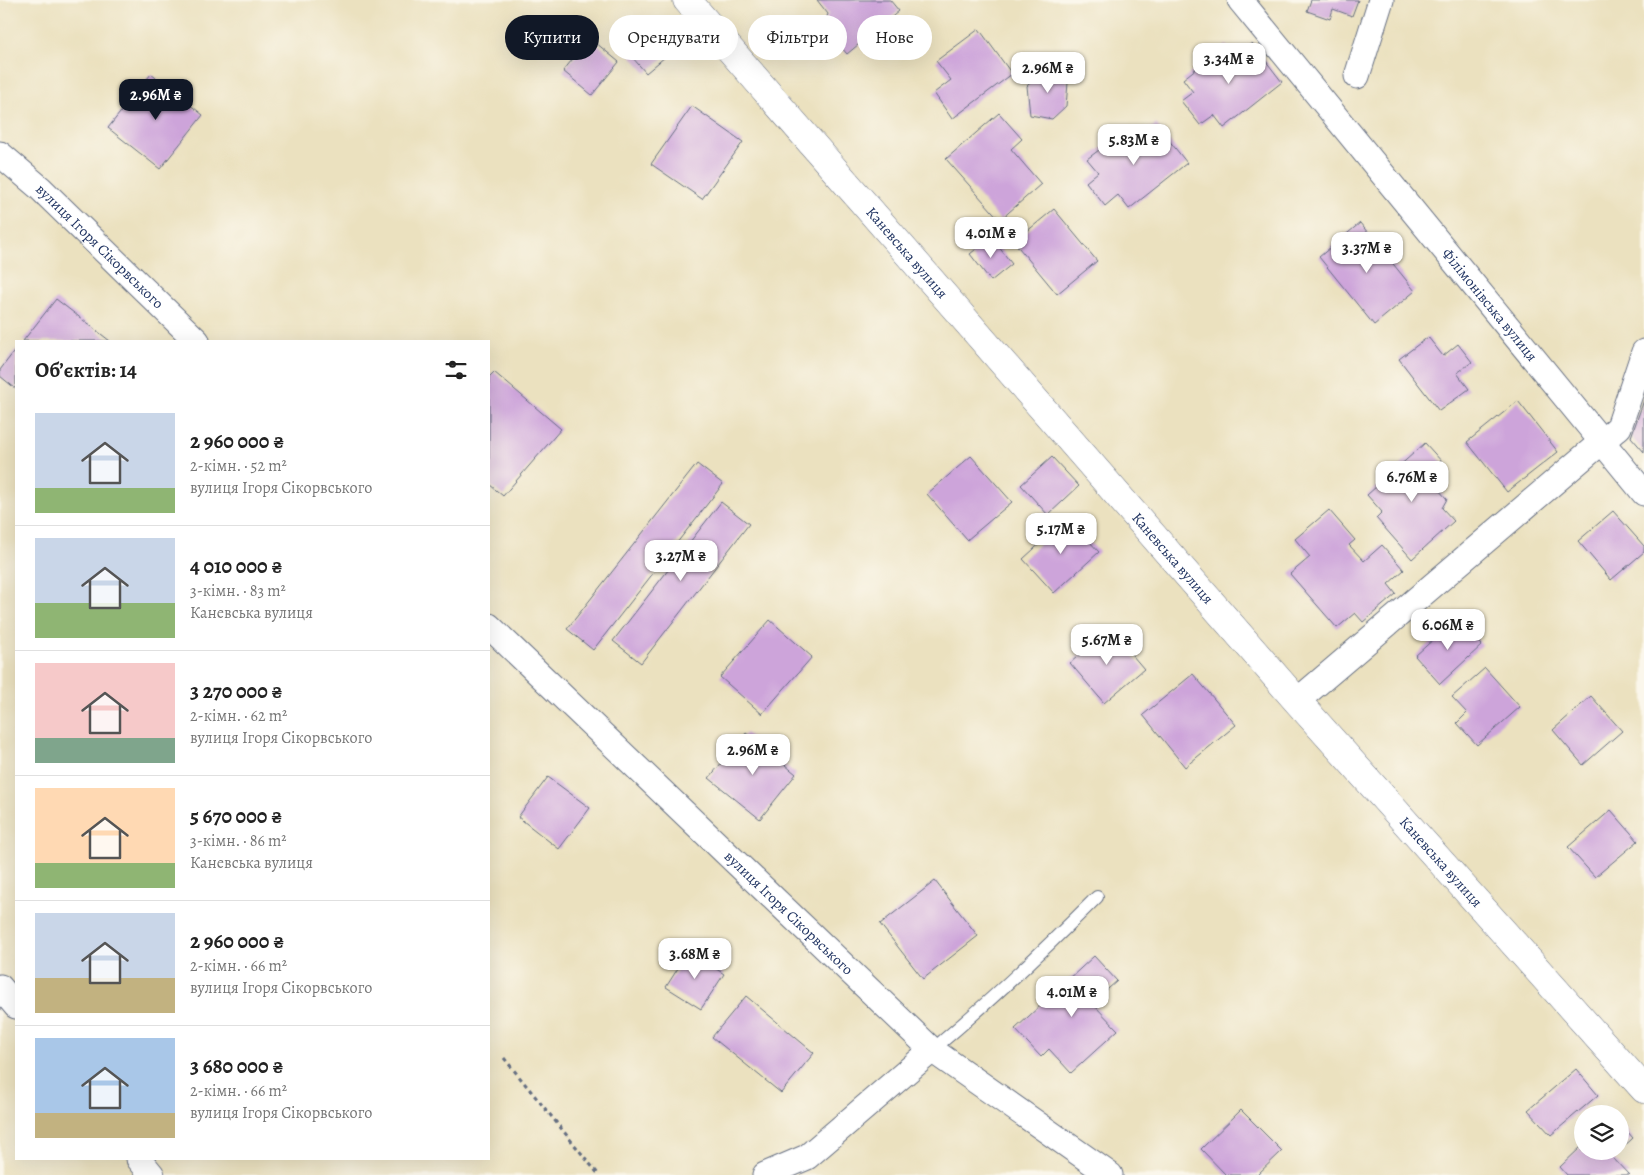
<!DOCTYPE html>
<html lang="uk">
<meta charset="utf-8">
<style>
body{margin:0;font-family:Alegreya,serif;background:#f2f2f2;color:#222;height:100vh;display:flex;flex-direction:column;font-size:19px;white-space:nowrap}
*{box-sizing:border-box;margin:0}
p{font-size:16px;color:#767676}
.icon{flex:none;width:28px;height:28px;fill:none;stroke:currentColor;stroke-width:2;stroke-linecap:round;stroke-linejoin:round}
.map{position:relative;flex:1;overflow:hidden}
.panel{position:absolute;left:15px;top:340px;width:475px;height:820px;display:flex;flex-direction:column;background:#fff;border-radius:0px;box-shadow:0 5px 20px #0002}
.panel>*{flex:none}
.guide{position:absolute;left:505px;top:15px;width:475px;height:45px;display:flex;gap:10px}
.controls{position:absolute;left:1574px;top:1105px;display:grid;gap:10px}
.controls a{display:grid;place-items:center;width:55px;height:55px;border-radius:50%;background:#fff;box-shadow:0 5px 20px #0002;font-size:25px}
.price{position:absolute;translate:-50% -42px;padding:0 11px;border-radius:10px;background:#fff;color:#222;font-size:16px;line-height:32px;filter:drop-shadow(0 1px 2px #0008)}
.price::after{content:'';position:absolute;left:50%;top:30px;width:15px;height:11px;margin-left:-8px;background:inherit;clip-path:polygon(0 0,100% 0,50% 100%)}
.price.current{background:#111827;color:#fff}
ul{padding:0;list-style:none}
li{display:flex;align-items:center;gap:15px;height:125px;padding:0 20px}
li+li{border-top:1px solid #e0e0e0}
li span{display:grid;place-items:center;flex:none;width:140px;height:100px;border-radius:0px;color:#555}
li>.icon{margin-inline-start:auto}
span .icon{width:60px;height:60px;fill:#fffc;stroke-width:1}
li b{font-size:21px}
h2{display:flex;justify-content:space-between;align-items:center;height:60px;padding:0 20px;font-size:21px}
.tag{padding:0 18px;border-radius:22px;background:#fff;box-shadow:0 5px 20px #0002;font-size:18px;line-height:45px}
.tag.current{background:#111827;color:#fff}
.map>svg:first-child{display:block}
</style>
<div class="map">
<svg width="1644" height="1175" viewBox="0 0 1644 1175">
<rect width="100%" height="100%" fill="#fbf7ec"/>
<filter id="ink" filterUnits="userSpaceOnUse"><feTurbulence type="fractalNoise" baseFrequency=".02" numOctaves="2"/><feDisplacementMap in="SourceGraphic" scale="10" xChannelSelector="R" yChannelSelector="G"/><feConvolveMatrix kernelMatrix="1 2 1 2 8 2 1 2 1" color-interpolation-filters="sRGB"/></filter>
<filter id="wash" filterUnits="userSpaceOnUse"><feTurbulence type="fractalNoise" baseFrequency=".0096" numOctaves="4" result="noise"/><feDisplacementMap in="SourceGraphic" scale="20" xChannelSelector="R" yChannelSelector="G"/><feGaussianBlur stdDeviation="1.12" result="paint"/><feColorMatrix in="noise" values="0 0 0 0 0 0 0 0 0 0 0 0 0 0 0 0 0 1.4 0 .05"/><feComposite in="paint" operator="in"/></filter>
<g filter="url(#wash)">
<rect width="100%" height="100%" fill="#ebe1bf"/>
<g id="blocks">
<g fill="#cda4da">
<path d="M817,0H890L899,11L847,54L823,26L828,14Z"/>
<path d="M1311,0H1358L1352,16L1333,9L1330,19L1307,11Z"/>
<path d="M651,27L672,51L646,73L625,49Z"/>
<path d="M979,29L1012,74L952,119L934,93L951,80L936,61Z"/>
<path d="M590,38L619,62L592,95L563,71Z"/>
<path d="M1252,43L1282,82L1224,128L1214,115L1200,125L1181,101L1193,92L1183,79L1226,45L1235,57Z"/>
<path d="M1050,64L1068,83L1066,106L1052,119L1030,115L1027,86Z"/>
<path d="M151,74L203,115L160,169L108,128Z"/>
<path d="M692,106L743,142L702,199L651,164Z"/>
<path d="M999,113L1022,139L1011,149L1041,184L1000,220L946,159Z"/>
<path d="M1156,124L1187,163L1129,209L1118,195L1105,206L1086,182L1098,172L1087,159L1131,126L1139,137Z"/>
<path d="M1054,209L1097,261L1057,294L1014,242Z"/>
<path d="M1360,223L1415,291L1374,325L1319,257Z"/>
<path d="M991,237L1012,264L991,281L970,254Z"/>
<path d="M56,299L110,341H23Z"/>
<path d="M1428,337L1443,356L1458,344L1472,362L1457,373L1469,389L1439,411L1399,359Z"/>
<path d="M16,349V389L0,376V370Z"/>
<path d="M494,372L561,429L503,496L489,484V377Z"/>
<path d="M1644,400V452L1631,437Z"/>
<path d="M1518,401L1558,452L1507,492L1467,442Z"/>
<path d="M1425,443L1443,463L1427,477L1447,499L1442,508L1454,521L1412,559L1376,518L1382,512L1367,495Z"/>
<path d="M971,456L1012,502L967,540L927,494Z"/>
<path d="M1052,457L1079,486L1048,515L1021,485Z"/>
<path d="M697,464L723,484L593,650L567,629Z"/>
<path d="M721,502L749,524L641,663L613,641Z"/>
<path d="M1329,510L1355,540L1349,545L1364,561L1382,545L1404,570L1388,584L1396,594L1363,622L1355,613L1337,628L1290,574L1310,557L1295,539Z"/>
<path d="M1613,511L1644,546V552L1611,580L1578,541Z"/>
<path d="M1068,518L1099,552L1054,593L1023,559Z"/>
<path d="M1457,618L1482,645L1440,684L1415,656Z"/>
<path d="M770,620L812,657L762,714L720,677Z"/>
<path d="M1110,629L1144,669L1104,703L1070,663Z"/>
<path d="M1485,668L1520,707L1477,745L1457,723L1467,713L1452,697Z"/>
<path d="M1193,674L1236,725L1185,767L1143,715Z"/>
<path d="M1591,696L1622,731L1583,765L1553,730Z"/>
<path d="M746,733L796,774L760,819L709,778Z"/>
<path d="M548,777L590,808L559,849L518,817Z"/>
<path d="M1611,810L1638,841L1595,877L1568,847Z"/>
<path d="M935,881L978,936L923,979L880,924Z"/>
<path d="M689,951L724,974L701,1009L666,987Z"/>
<path d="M1094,956L1117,981L1092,1003L1118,1030L1071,1073L1049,1049L1041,1057L1015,1029Z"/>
<path d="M746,996L814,1053L781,1093L712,1037Z"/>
<path d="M1576,1069L1598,1095L1551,1135L1528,1110Z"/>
<path d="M1241,1110L1282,1151L1257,1175H1226L1201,1149Z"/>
<path d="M1620,1123L1633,1138L1620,1150Z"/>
<path d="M1582,1146V1151H1619L1612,1157L1629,1175H1567L1560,1167Z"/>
</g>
</g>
</g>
<g filter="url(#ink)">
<use href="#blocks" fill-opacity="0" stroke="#646d80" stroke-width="1"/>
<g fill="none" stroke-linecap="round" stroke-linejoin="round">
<defs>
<path id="lane" d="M932,1050C990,1002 1044,950 1097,897"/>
<g id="street">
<path id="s1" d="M1240,0L1644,493"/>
<path d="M1357,76L1381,0"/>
<path id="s2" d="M0,154L40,188L197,341"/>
<path id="s3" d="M489,626L932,1050L1110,1175"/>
<path d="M1297,701L1619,427L1644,352"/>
<path d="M0,987L16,1006"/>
<path d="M139,1159L152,1175"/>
<path d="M765,1175L807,1157L932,1050"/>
</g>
<g id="secondary">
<path id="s4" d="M687,0L1297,701L1644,1089"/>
</g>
</defs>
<use href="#lane" stroke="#646d80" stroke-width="14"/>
<use href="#street" stroke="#646d80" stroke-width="27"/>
<use href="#secondary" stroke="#646d80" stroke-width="29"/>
<path stroke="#646d80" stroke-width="3" stroke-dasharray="4 4" stroke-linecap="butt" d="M504,1058L599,1175"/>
<use href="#lane" stroke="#fff" stroke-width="12"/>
<use href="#street" stroke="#fff" stroke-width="25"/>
<use href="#secondary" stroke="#fff" stroke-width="28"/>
</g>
</g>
<g text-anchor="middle" stroke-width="4" stroke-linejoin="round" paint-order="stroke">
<g font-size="15" fill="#1b2f5e" stroke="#fbf7ec">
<text dy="5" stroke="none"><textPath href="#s2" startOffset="136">вулиця Ігоря Сікорвського</textPath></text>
<text dy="5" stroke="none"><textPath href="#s4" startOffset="335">Каневська вулиця</textPath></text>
<text dy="5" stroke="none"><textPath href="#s1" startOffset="394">Філімонівська вулиця</textPath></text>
<text dy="5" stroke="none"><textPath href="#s4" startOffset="740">Каневська вулиця</textPath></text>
<text dy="5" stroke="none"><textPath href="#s4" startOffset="1145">Каневська вулиця</textPath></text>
<text dy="5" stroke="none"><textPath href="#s3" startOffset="415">вулиця Ігоря Сікорвського</textPath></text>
</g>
</g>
</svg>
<div class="controls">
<a><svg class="icon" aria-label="layers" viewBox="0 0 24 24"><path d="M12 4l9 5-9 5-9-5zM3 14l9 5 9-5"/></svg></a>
</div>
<b class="price" style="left:1229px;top:85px">3.34M ₴</b>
<b class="price" style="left:1048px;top:94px">2.96M ₴</b>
<b class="price current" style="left:156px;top:121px">2.96M ₴</b>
<b class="price" style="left:1134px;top:166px">5.83M ₴</b>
<b class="price" style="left:991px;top:259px">4.01M ₴</b>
<b class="price" style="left:1367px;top:274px">3.37M ₴</b>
<b class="price" style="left:1412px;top:503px">6.76M ₴</b>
<b class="price" style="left:1061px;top:555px">5.17M ₴</b>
<b class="price" style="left:681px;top:582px">3.27M ₴</b>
<b class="price" style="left:1448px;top:651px">6.06M ₴</b>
<b class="price" style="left:1107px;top:666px">5.67M ₴</b>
<b class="price" style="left:753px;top:776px">2.96M ₴</b>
<b class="price" style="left:695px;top:980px">3.68M ₴</b>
<b class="price" style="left:1072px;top:1018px">4.01M ₴</b>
<div class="guide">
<a class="tag current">Купити</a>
<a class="tag">Орендувати</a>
<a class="tag">Фільтри</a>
<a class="tag">Нове</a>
</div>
<section class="panel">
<h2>Об’єктів: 14<svg class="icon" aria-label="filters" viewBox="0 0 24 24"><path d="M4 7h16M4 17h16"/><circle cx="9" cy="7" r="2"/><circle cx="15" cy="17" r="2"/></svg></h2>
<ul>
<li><span style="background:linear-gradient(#c9d6e8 75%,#8fb573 0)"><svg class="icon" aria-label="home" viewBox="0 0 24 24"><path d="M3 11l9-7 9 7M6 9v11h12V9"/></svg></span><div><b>2 960 000 ₴</b><p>2-кімн. · 52 m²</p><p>вулиця Ігоря Сікорвського</p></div></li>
<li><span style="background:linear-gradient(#c9d6e8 65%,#8fb573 0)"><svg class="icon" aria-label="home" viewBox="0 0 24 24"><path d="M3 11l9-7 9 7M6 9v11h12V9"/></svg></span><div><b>4 010 000 ₴</b><p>3-кімн. · 83 m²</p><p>Каневська вулиця</p></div></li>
<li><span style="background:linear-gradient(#f6c9c9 75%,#7fa58c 0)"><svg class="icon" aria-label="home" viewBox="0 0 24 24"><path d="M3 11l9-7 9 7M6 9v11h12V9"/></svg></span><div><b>3 270 000 ₴</b><p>2-кімн. · 62 m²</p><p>вулиця Ігоря Сікорвського</p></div></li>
<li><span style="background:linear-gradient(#ffd9b3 75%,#8fb573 0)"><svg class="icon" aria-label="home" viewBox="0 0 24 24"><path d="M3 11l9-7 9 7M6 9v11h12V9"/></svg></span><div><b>5 670 000 ₴</b><p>3-кімн. · 86 m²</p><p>Каневська вулиця</p></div></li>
<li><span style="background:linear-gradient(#c9d6e8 65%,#c2b280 0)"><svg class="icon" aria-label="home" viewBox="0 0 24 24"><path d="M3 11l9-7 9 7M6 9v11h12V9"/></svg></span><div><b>2 960 000 ₴</b><p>2-кімн. · 66 m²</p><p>вулиця Ігоря Сікорвського</p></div></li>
<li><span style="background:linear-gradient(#a9c7e8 75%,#c2b280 0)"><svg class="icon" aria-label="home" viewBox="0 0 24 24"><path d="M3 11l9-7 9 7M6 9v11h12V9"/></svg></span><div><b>3 680 000 ₴</b><p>2-кімн. · 66 m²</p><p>вулиця Ігоря Сікорвського</p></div></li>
</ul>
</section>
</div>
